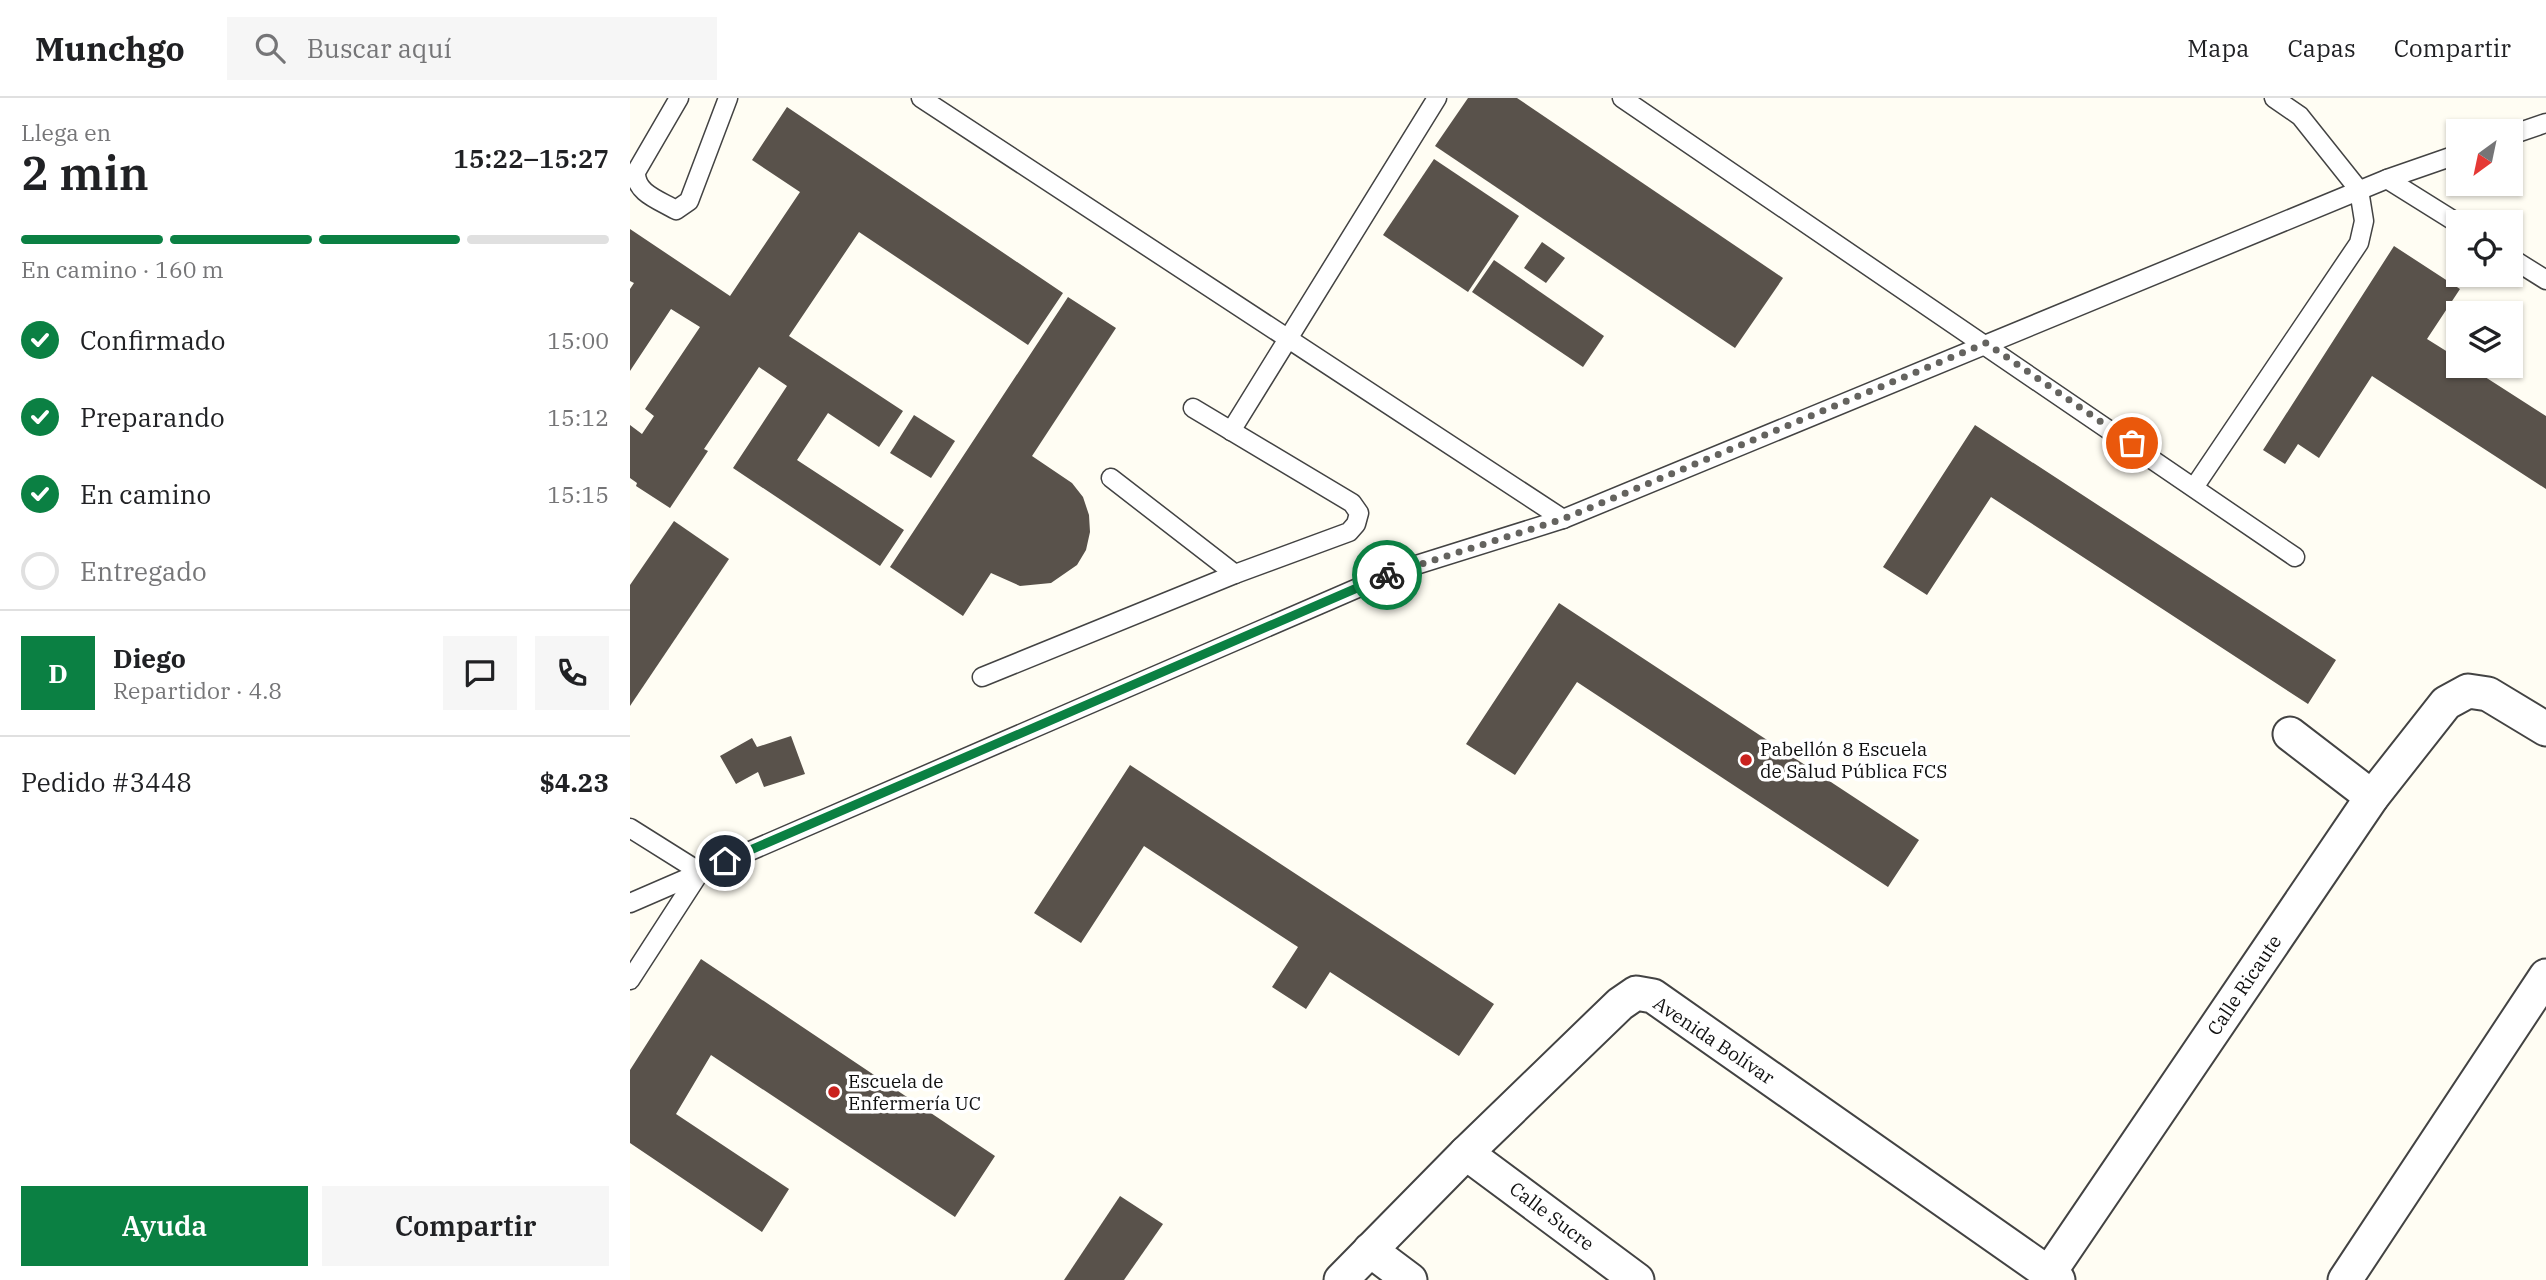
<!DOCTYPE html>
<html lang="es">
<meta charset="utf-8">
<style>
body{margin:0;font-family:"IBM Plex Serif",serif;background:#f6f6f6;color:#202124;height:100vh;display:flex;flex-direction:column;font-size:26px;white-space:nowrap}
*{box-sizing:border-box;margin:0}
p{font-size:23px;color:#757577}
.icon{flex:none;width:38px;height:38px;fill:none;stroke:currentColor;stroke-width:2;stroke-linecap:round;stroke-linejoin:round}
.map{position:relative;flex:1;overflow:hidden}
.sheet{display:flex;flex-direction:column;background:#fff;width:630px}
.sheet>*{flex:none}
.needle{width:46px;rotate:213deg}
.controls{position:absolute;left:1816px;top:21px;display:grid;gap:14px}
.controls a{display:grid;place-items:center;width:77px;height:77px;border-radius:0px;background:#fff;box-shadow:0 2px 5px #0004;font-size:35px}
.pin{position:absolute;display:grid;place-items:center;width:60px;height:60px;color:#fff;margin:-30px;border:4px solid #fff;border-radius:50%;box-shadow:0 2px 7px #0007}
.courier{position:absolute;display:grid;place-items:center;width:70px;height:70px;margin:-35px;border:5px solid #0b8043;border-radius:50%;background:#fff;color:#222;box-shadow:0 2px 9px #0007}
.overview em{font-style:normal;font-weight:600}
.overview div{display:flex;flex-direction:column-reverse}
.overview{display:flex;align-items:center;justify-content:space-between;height:119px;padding:0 21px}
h1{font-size:46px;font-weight:600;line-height:52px}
.bar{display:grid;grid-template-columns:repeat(4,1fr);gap:10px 7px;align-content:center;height:84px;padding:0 21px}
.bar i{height:9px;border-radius:5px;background:#e0e0e0}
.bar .current{background:#0b8043}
.bar p{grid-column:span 4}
.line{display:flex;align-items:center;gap:18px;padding:0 21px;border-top:2px solid #e0e0e0}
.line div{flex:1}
.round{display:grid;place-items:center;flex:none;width:74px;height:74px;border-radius:0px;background:#f6f6f6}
ol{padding:0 21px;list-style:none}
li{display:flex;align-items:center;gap:21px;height:77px}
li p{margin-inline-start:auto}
li .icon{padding:7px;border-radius:50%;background:#0b8043;color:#fff;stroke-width:4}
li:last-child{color:#757577}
li i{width:38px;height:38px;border:4px solid #e0e0e0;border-radius:50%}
.action{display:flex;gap:14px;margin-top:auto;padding:14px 21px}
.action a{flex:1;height:80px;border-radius:0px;background:#0b8043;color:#fff;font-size:28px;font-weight:600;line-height:80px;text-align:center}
.action a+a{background:#f6f6f6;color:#202124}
header{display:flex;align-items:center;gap:42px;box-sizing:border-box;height:98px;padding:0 35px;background:#fff;border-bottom:2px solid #e0e0e0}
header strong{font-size:33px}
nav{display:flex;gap:38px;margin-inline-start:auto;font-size:24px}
.search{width:490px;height:63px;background:#f6f6f6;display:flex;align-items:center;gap:18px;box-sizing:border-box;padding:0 24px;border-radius:0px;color:#757577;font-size:26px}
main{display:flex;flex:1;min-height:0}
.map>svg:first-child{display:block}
</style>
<header>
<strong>Munchgo</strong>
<div class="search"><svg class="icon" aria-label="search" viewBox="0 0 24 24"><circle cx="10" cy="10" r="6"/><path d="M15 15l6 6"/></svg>Buscar aquí</div>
<nav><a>Mapa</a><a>Capas</a><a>Compartir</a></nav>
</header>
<main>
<section class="sheet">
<div class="overview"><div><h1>2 min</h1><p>Llega en</p></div><em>15:22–15:27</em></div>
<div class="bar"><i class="current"></i><i class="current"></i><i class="current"></i><i></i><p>En camino · 160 m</p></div>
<ol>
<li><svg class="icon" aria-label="check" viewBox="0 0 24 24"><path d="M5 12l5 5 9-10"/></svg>Confirmado<p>15:00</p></li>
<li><svg class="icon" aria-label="check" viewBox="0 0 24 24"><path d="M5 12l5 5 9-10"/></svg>Preparando<p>15:12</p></li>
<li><svg class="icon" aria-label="check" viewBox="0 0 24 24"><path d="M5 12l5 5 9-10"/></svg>En camino<p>15:15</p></li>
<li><i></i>Entregado</li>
</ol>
<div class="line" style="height:126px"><b class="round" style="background:#0b8043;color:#fff">D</b><div><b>Diego</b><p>Repartidor · 4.8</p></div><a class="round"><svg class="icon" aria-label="chat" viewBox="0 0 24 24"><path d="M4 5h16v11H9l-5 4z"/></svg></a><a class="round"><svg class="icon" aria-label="phone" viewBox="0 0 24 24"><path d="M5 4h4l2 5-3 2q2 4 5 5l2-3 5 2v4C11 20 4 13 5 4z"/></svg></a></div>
<div class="line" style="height:91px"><div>Pedido #3448</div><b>$4.23</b></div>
<div class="action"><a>Ayuda</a><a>Compartir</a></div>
</section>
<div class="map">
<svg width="1916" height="1182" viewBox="0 0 1916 1182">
<rect width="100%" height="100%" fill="#fffdf3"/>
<!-- building -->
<g fill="#59524b">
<path d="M838 0H887L1153 180 1105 250 805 48Z"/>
<path d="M157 9 433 195 398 247 229 134 159 238 273 313 249 349 198 315 167 362 274 432 250 468 103 370 157 288 129 269 74 351 78 353 40 410 6 388 7 385 0 380V327L12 336 24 318 15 311 70 229 41 211 0 273V191L4 185 0 183V131L100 198 170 94 122 62Z"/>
<path d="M804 61 889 118 838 194 753 137Z"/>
<path d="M912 144 935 160 916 185 894 170Z"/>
<path d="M1764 148 1830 191 1797 241 1829 261V268H1838L1916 318V391L1742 278 1689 360 1668 346 1655 366 1633 352Z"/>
<path d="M864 162 974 238 953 269 842 194Z"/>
<path d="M438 199 486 230 402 358 442 385 453 399 459 417 460 434 456 452 447 467 421 485 390 488 361 475 333 518 260 469Z"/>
<path d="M284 317 325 343 301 380 260 355Z"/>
<path d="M1345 327 1706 562 1678 606 1361 399 1297 497 1253 469Z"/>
<path d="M44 423 99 461 0 608V487Z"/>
<path d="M929 505 1289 742 1258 789 947 584 885 677 836 646Z"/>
<path d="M161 638 175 676 134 689 128 674 106 686 90 658 122 640 127 649Z"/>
<path d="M500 667 864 906 829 958 700 874 676 911 642 889 668 849 514 748 451 845 404 815Z"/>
<path d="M71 861 365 1058 325 1119 81 957 46 1016 159 1091 132 1134 0 1045V972Z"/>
<path d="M490 1098 533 1126 494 1182H434Z"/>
</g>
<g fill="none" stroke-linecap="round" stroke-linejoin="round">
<!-- lane casing -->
<g stroke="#434343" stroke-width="21">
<g id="lane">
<path d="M49 0 6 74C5 95 29 102 46 112L59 103 98 0"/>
<path d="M291 0 933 421"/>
<path d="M992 0 1665 459"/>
<path d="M1881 37 1916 25"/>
<path d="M1757 81 1829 126"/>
<path d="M1881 160 1916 182"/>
<path d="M601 333 807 0"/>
<path d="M481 380 605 476"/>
<path d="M1565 388 1729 145 1734 123 1729 92 1670 18 1644 0"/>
<path d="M352 579 605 476 719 434 726 426 729 415 722 405 563 310"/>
<path d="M0 730 70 774"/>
<path d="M0 805 767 473 933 421 1757 81 1829 56"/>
<path d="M0 882 70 774"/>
</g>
</g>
<!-- street casing -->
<g stroke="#434343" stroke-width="37">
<g id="street">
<path d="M1660 636 1742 699"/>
<path d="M836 1055 1007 1182"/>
<path d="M740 1152 780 1182"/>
<path d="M1419 1175 1742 699 1816 605 1838 593 1858 596 1916 631"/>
<path d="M711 1182 836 1055 990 906 1006 895 1023 898 1428 1182"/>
<path d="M1715 1182 1916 878"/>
</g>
</g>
<!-- lane -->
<use href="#lane" stroke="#fff" stroke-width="18"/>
<!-- street -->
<use href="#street" stroke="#fff" stroke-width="33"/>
</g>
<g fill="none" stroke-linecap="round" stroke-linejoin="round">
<!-- done -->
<path stroke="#64635f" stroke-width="7" stroke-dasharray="0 12.6" d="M757 477 933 421 1356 245 1502 345"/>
<!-- route -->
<path stroke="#0b8043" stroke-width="9" d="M95 763 757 477"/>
</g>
<!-- markers -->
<g fill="#ca221e" stroke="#fff" stroke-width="2.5">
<circle cx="1116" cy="662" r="7"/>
<circle cx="204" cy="994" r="7"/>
</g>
<g text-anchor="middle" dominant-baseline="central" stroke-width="7" stroke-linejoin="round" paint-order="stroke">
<!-- poi labels -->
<g font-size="19" fill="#101010" stroke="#fff" text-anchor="start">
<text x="1130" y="651">Pabellón 8 Escuela<tspan x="1130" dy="22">de Salud Pública FCS</tspan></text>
<text x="218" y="983">Escuela de<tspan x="218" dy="22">Enfermería UC</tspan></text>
</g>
<!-- street labels -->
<g font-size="19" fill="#101010" stroke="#fff">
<text transform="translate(1614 887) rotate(-56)">Calle Ricaute</text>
<text transform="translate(1084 942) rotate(34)">Avenida Bolívar</text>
<text transform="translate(922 1118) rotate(37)">Calle Sucre</text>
</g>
</g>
</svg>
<div class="controls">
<a><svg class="needle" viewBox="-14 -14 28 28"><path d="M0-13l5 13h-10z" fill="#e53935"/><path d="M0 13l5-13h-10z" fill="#757577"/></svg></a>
<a><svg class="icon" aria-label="locate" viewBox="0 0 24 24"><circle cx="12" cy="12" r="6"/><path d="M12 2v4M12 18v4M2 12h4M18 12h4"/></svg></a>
<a><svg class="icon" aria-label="layers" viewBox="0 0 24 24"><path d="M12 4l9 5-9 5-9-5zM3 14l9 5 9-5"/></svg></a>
</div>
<div class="pin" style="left:1502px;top:345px;background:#ea580c"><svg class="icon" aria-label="bag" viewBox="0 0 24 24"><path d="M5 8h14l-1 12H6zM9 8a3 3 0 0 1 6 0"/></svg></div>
<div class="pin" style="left:95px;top:763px;background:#1f2937"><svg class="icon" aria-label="home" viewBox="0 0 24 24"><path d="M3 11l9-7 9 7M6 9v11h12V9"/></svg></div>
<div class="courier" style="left:757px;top:477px"><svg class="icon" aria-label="bike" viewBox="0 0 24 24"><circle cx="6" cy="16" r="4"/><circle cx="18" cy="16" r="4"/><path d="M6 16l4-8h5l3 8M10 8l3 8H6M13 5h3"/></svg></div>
</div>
</main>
